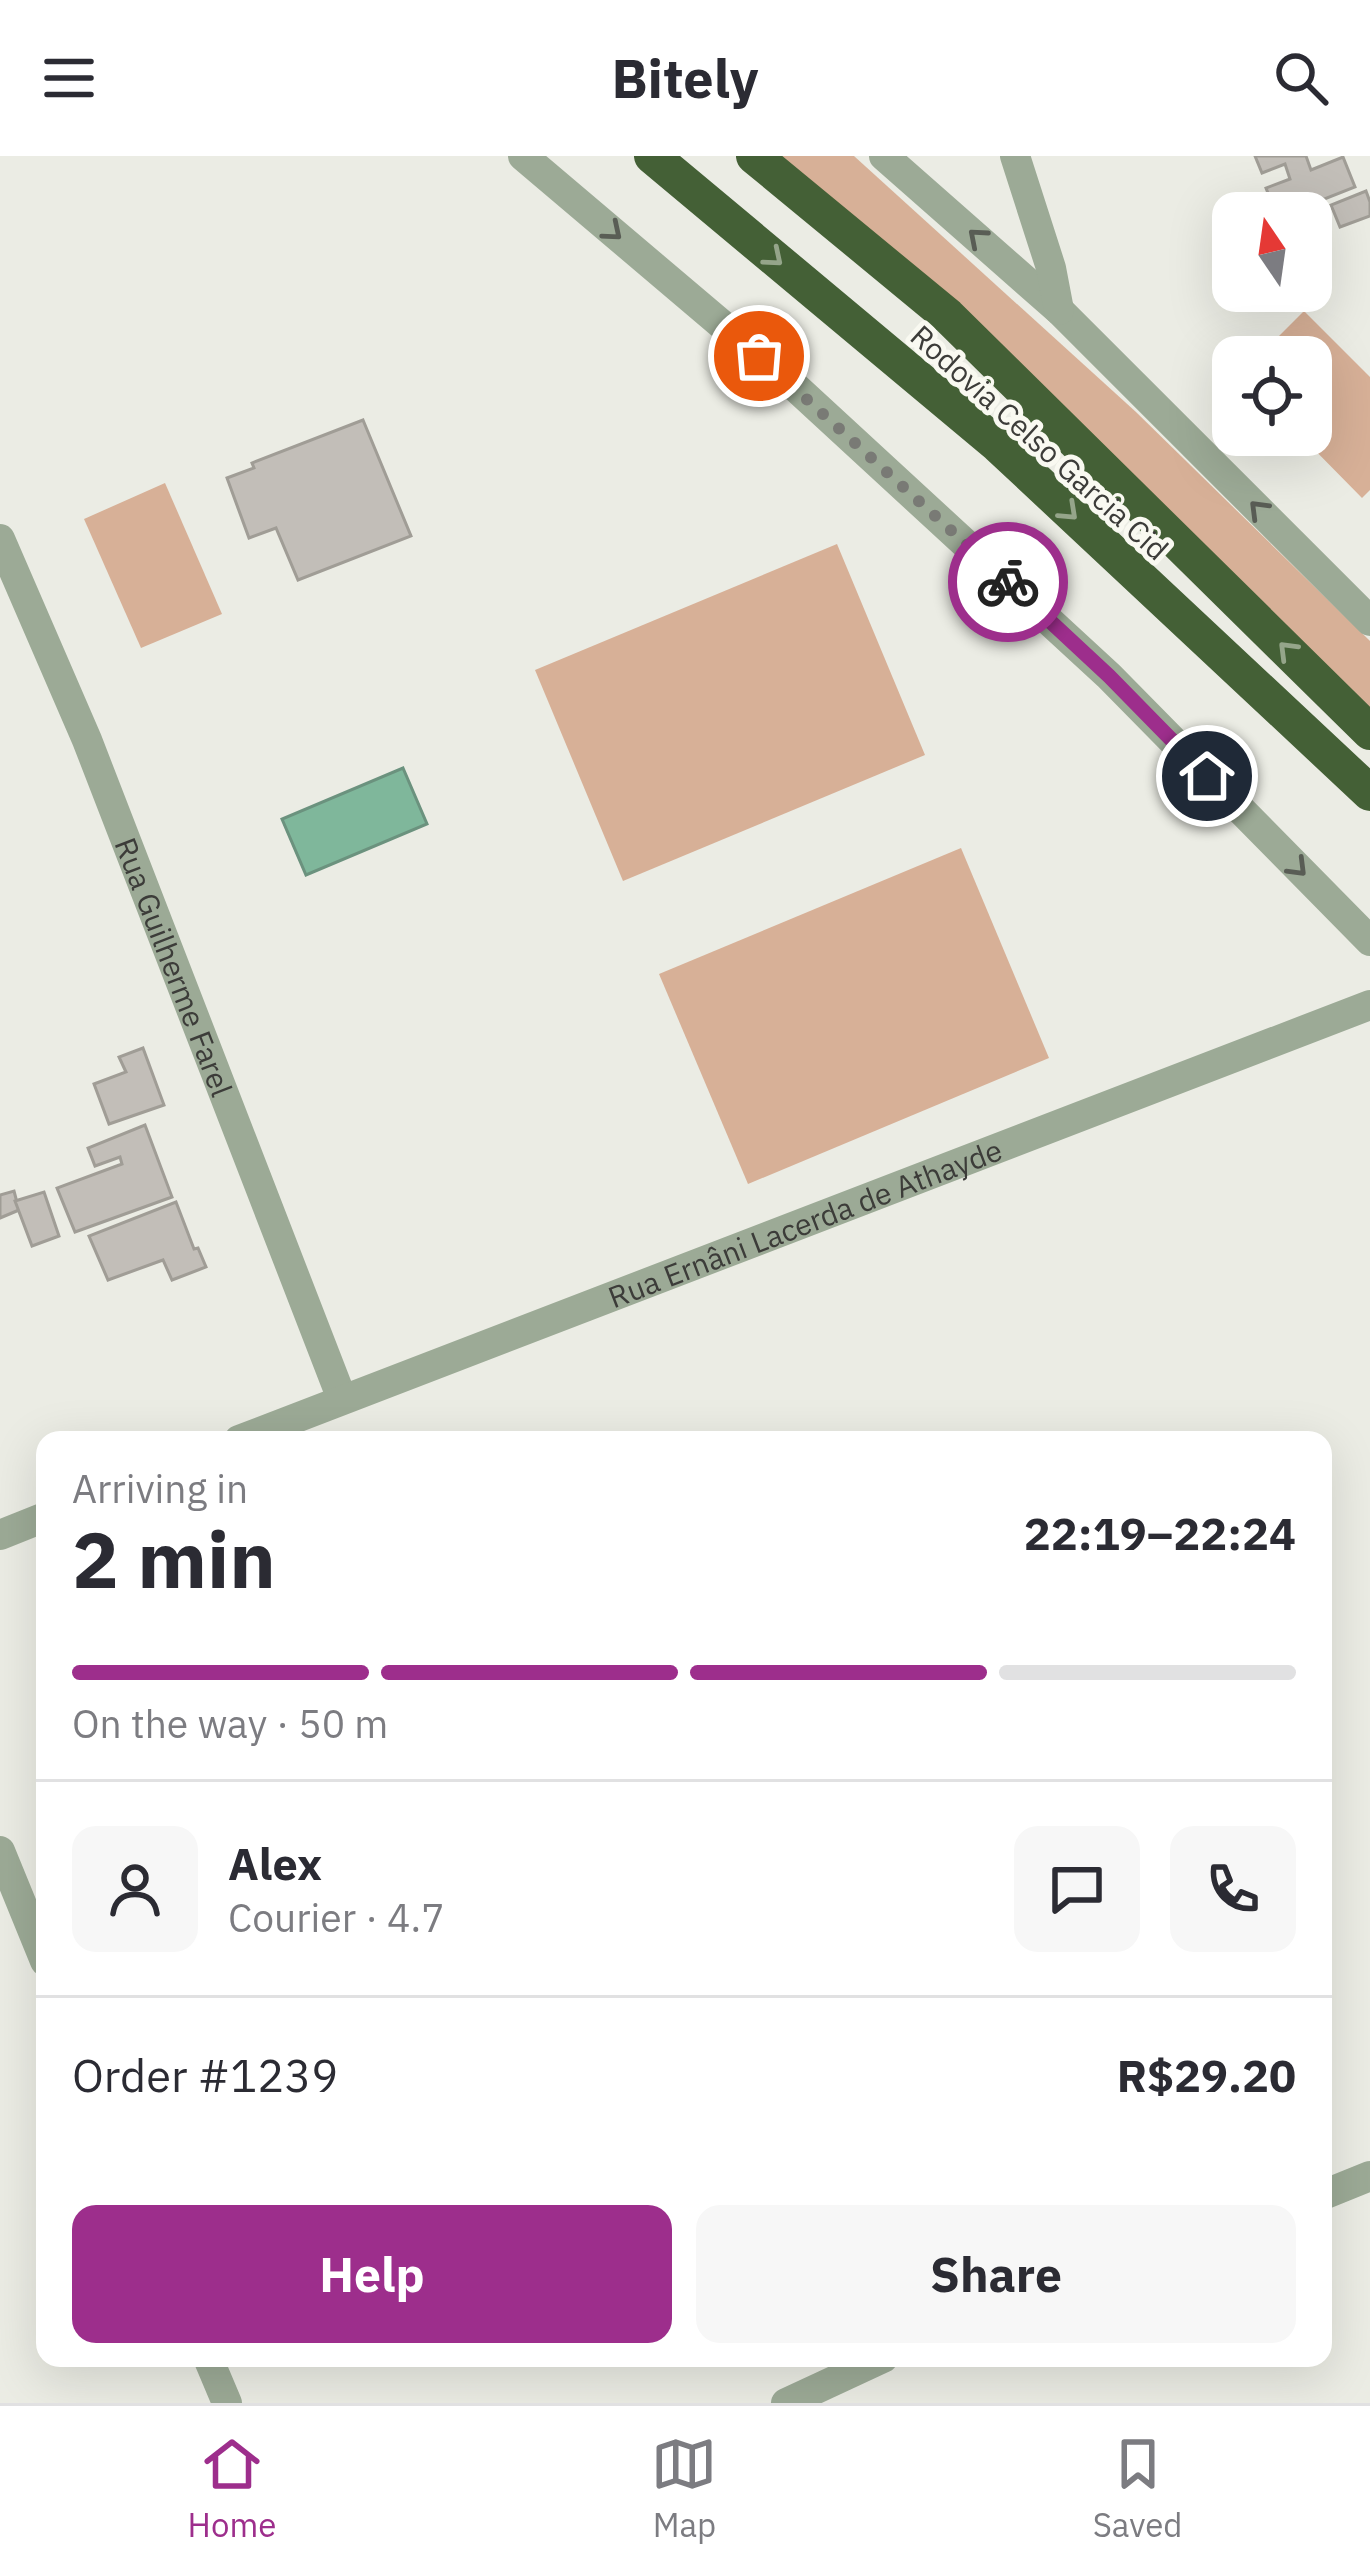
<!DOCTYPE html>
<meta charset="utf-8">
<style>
body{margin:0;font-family:"IBM Plex Sans",sans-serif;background:#f7f7f7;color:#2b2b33;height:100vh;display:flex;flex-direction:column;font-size:45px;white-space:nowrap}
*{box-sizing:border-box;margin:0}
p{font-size:39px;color:#7c7c81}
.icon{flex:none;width:66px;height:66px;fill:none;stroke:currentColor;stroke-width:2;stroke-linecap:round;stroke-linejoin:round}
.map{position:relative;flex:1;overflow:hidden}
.drawer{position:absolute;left:36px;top:1275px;width:1296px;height:936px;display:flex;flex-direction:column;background:#fff;border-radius:24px;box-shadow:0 12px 48px #0002}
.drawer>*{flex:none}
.needle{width:78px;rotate:347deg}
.controls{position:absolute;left:1212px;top:36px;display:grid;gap:24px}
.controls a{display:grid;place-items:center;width:120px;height:120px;border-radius:24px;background:#fff;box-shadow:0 12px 48px #0002;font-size:60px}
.pin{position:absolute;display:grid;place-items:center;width:102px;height:102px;color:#fff;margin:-51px;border:6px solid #fff;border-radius:50%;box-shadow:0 3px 12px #0007}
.courier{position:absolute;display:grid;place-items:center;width:120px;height:120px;margin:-60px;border:9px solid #9d2e8c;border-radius:50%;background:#fff;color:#222;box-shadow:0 3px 15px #0007}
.overview em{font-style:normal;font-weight:800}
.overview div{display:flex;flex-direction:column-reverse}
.overview{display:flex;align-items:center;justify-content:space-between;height:204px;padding:0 36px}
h1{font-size:78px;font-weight:800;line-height:90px}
.bar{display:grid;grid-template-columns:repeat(4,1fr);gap:18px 12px;align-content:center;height:144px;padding:0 36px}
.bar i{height:15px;border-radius:9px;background:#e1e1e2}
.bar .current{background:#9d2e8c}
.bar p{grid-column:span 4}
.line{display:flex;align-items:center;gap:30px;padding:0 36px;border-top:3px solid #e1e1e2}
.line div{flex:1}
.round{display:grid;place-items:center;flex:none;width:126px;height:126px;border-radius:24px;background:#f7f7f7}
.button{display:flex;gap:24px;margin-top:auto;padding:24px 36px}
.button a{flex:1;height:138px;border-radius:24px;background:#9d2e8c;color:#fff;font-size:48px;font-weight:800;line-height:138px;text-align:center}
.button a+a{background:#f7f7f7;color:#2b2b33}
header{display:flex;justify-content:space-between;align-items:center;height:156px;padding:0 36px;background:#fff;font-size:54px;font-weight:800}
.menu{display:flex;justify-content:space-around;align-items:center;height:168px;border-top:3px solid #e1e1e2;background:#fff;font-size:33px;color:#7c7c81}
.menu a{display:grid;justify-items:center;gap:6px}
.menu .current{color:#9d2e8c}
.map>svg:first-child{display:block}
</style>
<header><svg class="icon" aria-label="menu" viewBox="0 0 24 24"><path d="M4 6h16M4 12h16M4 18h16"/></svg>Bitely<svg class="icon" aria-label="search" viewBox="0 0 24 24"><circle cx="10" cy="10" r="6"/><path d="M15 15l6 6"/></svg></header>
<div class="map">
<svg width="1370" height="2247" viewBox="0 0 1370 2247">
<rect width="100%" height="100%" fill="#ebece4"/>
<!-- green -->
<g fill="#d7b097">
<path d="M776 0H854L1136 256 1370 485V558Z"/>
<path d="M1304 155 1370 221V334L1362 342 1300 279H1311V201H1258Z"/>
<path d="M165 327 222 458 141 492 84 363Z"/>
<path d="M837 388 925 599 623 725 535 514Z"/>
<path d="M961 692 1049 902 748 1028 659 818Z"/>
</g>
<!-- water -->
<path fill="#7fb79b" stroke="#6b927e" stroke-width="3" d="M403 612 427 668 306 719 282 663Z"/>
<!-- building -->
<g fill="#c2beb8" stroke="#a09d96" stroke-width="3">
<path d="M1255 0H1306L1311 14 1343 1 1355 31 1289 57H1276L1266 32 1290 23 1285 8 1262 17Z"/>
<path d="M1366 35 1370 46V60L1340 71 1331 49Z"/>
<path d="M363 264 411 380 298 424 276 372 249 382 227 322 254 312 252 307Z"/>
<path d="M143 892 164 949 109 968 94 928 126 916 119 901Z"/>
<path d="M145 969 172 1041 75 1076 57 1032 122 1008 120 1001 95 1010 88 992Z"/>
<path d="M14 1035 19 1054 0 1062V1039Z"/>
<path d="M44 1036 59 1080 32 1090 15 1045Z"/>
<path d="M176 1046 194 1093 198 1092 206 1111 172 1124 163 1104 108 1124 89 1080Z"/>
</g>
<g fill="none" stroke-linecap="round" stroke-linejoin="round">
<!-- minor -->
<g stroke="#9caa96" stroke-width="30">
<path d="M523 0 792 228 1109 520 1370 785"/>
<path d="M884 0 1059 154 1370 465"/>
<path d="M1015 0 1051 112 1059 154"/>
<path id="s1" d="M0 383 87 584 342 1243"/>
<path id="s2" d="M239 1284 1370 849"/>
<path d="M0 1379 45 1361"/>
<path d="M0 1695 45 1805"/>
<path d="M1323 2039 1370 2020"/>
<path d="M208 2202 227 2247"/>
<path d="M786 2247 883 2202"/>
</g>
<!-- highway -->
<g stroke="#446036" stroke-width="36">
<path d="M652 0 998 289 1370 637"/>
<path d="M754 0 948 160 1370 576"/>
</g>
</g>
<!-- one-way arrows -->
<defs><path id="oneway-chevron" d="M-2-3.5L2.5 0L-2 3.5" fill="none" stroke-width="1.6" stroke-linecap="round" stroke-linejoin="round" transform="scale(3)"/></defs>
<g stroke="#595d55">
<use href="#oneway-chevron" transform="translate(613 76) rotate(40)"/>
<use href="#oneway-chevron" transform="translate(977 81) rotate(-139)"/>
<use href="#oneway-chevron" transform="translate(1258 353) rotate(-135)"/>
<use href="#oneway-chevron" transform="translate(1298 712) rotate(45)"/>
</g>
<g stroke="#95a58a">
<use href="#oneway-chevron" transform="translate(774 102) rotate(40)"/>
<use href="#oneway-chevron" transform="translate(1069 356) rotate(43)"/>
<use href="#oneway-chevron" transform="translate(1287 494) rotate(-135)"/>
</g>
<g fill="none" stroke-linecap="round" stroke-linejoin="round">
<!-- done -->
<path stroke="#797a75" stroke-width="12" stroke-dasharray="0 21.6" d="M759 200 1008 426"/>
<!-- route -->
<path stroke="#9d2e8c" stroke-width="15" d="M1008 426 1109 520 1207 620"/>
</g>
<g text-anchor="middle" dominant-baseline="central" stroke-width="10" stroke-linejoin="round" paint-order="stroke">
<!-- street labels -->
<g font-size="30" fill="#3c3c39" stroke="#f9f9f1">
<text transform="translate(1040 286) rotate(42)">Rodovia Celso Garcia Cid</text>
<text stroke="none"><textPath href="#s1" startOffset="462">Rua Guilherme Farel</textPath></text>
<text stroke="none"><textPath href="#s2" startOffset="606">Rua Ernâni Lacerda de Athayde</textPath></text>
</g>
</g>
</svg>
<div class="controls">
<a><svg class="needle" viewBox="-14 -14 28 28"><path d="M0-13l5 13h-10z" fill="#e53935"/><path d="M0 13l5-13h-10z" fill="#7c7c81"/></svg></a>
<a><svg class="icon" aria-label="locate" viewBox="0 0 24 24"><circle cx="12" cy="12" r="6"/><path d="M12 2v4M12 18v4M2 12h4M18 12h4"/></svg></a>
</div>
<div class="pin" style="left:759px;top:200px;background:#ea580c"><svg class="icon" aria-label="bag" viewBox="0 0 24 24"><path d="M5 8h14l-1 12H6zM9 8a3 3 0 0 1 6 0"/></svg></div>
<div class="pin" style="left:1207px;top:620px;background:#1f2937"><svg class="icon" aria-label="home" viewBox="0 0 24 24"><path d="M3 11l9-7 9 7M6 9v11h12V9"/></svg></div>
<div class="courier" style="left:1008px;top:426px"><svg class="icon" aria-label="bike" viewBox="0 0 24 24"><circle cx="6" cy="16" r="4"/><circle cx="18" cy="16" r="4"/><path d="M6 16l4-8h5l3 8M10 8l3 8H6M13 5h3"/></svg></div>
<section class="drawer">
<div class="overview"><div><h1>2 min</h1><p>Arriving in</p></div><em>22:19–22:24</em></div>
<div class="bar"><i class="current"></i><i class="current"></i><i class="current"></i><i></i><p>On the way · 50 m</p></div>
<div class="line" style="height:216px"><a class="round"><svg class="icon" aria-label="person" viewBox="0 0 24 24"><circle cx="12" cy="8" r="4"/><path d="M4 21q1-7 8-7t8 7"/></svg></a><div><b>Alex</b><p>Courier · 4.7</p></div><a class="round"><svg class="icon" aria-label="chat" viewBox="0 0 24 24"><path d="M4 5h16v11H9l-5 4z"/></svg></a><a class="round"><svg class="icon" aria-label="phone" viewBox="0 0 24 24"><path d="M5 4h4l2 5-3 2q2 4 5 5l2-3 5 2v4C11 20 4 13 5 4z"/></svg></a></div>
<div class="line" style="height:156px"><div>Order #1239</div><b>R$29.20</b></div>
<div class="button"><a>Help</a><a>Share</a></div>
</section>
</div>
<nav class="menu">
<a class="current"><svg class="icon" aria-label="home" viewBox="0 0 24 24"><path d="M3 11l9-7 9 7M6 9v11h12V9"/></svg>Home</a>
<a><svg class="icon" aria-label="map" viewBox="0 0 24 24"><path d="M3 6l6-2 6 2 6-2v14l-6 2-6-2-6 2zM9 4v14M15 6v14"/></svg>Map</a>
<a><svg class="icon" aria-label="saved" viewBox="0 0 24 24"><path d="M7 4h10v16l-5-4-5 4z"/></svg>Saved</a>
</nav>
